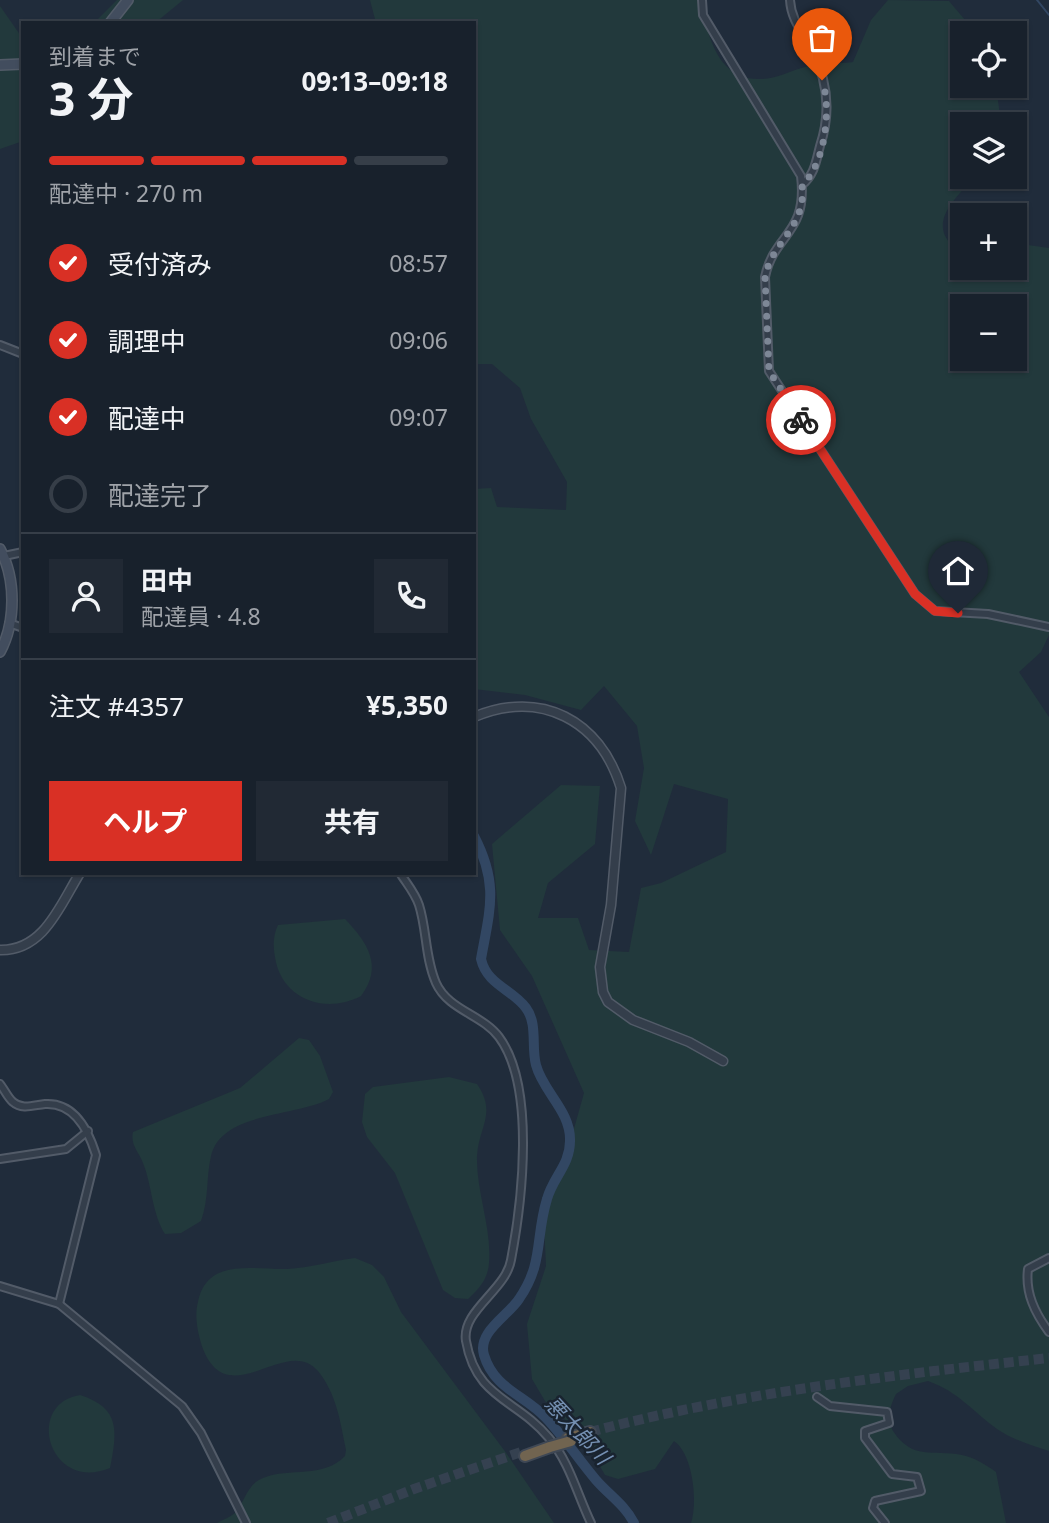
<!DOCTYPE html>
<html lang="ja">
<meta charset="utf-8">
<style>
body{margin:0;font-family:"Noto Sans","Noto Sans JP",sans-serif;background:#212934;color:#f1f3f6;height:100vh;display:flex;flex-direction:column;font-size:26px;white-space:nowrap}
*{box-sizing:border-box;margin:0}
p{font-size:23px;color:#9fa3a9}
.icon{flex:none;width:38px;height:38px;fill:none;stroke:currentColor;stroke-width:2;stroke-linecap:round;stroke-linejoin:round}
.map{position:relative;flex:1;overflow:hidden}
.drawer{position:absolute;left:21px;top:21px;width:455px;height:854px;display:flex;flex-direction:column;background:#18212c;border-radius:0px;box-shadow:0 2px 5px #0004,0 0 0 2px #363e48}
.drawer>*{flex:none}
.controls{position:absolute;left:950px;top:21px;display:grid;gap:14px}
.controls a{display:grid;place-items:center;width:77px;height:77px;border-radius:0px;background:#18212c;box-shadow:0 2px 5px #0004,0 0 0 2px #363e48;font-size:35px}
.pin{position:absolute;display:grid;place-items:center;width:60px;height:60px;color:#fff;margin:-72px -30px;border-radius:50% 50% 50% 0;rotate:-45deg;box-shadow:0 0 7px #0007}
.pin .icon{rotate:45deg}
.courier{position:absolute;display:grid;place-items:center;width:70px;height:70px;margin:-35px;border:5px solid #d93025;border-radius:50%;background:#fff;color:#222;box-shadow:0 2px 9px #0007}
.summary em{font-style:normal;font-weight:700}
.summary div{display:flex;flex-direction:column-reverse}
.summary{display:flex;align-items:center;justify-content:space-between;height:119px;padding:0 28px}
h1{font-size:46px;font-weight:700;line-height:52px}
.bar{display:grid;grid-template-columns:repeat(4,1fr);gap:10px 7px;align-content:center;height:84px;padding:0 28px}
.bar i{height:9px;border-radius:5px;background:#363e48}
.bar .selected{background:#d93025}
.bar p{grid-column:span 4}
.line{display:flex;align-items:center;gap:18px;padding:0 28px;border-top:2px solid #363e48}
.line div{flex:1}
.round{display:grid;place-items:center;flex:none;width:74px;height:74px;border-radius:0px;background:#212934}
ol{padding:0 28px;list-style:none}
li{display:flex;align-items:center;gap:21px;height:77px}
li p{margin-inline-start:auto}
li .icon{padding:7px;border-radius:50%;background:#d93025;color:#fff;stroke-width:4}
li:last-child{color:#9fa3a9}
li i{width:38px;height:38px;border:4px solid #363e48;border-radius:50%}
.action{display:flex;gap:14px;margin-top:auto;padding:14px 28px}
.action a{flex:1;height:80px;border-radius:0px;background:#d93025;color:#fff;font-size:28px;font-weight:700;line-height:80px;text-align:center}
.action a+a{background:#212934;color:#f1f3f6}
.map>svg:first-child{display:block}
</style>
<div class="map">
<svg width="1049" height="1523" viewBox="0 0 1049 1523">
<rect width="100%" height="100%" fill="#202c3b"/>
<!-- green -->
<g fill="#22393c" fill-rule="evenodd">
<path d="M117 0H183L155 23H94Z"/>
<path d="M370 0H701C707 32 716 79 758 79 774 80 790 71 805 67 820 63 837 64 853 62L871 20 888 0 949 1 976 33H962V86H996L1001 123 962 124V177H975C959 195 928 220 951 244H962V268H1015V243L1049 248V635L1041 652 1019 672 1049 717V1451C1031 1445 1013 1440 997 1429 972 1411 959 1392 928 1381L908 1386 896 1394C890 1406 886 1419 893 1431 913 1461 932 1449 962 1455 975 1458 985 1464 996 1472L1006 1523H691C698 1502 693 1454 674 1441L655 1469 618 1479 605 1475 581 1434 545 1401 532 1379 527 1324 546 1266 543 1201 554 1176 563 1168 584 1093 532 976 500 930 492 844 561 785 600 786 595 844 548 883 538 918H578L589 950 629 952 641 888 661 883 726 852 728 799 674 784 651 855 635 821 644 768 637 726 604 686 581 710 525 695 474 689V489L491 488 497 507 566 510 567 482 531 419 520 388 492 364H474V23H376ZM962 306H1015V359H962Z"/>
<path d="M0 6 23 39V141L0 149Z"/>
<path d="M345 919C367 942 384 966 361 996 325 1015 281 999 275 957 273 945 273 936 278 925Z"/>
<path d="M299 1038 309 1040 320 1056 333 1092 329 1099C295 1117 221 1112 211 1156 206 1178 209 1199 201 1221L181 1233 165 1234C152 1214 152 1185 143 1163 139 1152 130 1145 133 1132L240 1088Z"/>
<path d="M449 1077 477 1084C497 1113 479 1126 477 1156 476 1192 492 1228 489 1263 488 1279 479 1289 468 1299L455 1298 443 1290 395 1173 367 1137 362 1122 365 1094 373 1087Z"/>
<path d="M355 1258 372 1265 384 1277 401 1312 504 1450 554 1523H217C223 1520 232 1516 236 1512 245 1501 247 1484 263 1478 290 1467 323 1479 345 1456L346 1450C340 1421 337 1395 318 1371 286 1334 229 1414 203 1349 198 1335 194 1316 198 1302 207 1257 254 1270 287 1269 310 1268 332 1261 355 1258Z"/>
<path d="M80 1395C121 1408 117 1432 110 1468 49 1493 24 1404 80 1395Z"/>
</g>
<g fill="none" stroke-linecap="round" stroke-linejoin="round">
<!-- stream -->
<path stroke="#324763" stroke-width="2" d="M1037 0 1049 15"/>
<!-- river -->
<path stroke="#324763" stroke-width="10" d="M474 836C499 884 490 909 481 959 487 985 512 989 526 1008 538 1024 531 1047 536 1065 543 1092 571 1111 570 1141 570 1165 553 1177 547 1199 535 1238 544 1263 519 1299 508 1316 477 1332 484 1355 494 1389 525 1395 546 1418 564 1437 579 1460 596 1480 609 1495 625 1505 634 1523"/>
<!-- motorway-tunnel -->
<g stroke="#354150" stroke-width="10" stroke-dasharray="10 5" stroke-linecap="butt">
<path d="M590 1432C741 1392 894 1375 1049 1358"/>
<path d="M328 1523 414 1489 524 1451"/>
</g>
<!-- minor casing -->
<g stroke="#525b68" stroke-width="10">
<g id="minor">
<path d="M702 0 703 15 801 176C808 235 774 233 765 277L769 371 915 594 935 611 988 614 1049 627"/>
<path d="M790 0C791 20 803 33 812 50 828 81 831 113 820 146 816 161 815 174 802 185"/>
<path d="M0 345 23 354"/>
<path d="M4 556 23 552"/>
<path d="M9 623 23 628"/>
<path d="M400 873C407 884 415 893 419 905 427 930 425 958 436 983 448 1010 483 1015 499 1037 536 1087 522 1202 511 1260 506 1290 461 1311 466 1341 476 1399 517 1399 549 1438 570 1463 577 1494 591 1523"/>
<path d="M0 1084C4 1089 8 1098 13 1102 22 1110 34 1105 45 1104 75 1102 89 1132 96 1155L59 1304"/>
<path d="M0 1159 66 1149 88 1131"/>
<path d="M1049 1258 1028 1269C1025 1293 1035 1313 1049 1332"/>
<path d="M0 1286 59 1304 182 1406 201 1433 246 1523"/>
<path d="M817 1397 830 1406 887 1412 889 1423 865 1431V1438L892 1474 917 1477 921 1491 875 1501 873 1508 885 1523"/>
</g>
</g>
<!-- tertiary casing -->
<g stroke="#525b68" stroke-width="11">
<g id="tertiary">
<path d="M474 717C541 689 600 720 621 788L611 905 600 967 603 992 608 1002 633 1020 689 1042 723 1061"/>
<path d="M0 950C44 951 60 905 80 873"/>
</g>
</g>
<!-- secondary casing -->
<g stroke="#525b68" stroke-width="12">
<g id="secondary">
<path d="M110 23 128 0"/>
<path d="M0 65 23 64"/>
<path d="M0 549C16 579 16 622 0 652"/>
</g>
</g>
<!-- motorway casing -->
<g stroke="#3f4855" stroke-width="14">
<g id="motorway">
<path d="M568 1438 590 1432"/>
<path d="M525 1456 550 1447"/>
</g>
</g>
<!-- minor -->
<use href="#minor" stroke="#343e4b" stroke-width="6"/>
<!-- tertiary -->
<use href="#tertiary" stroke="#343e4b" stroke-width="8"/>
<!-- secondary -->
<use href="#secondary" stroke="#424d5e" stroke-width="9"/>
<!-- motorway -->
<use href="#motorway" stroke="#716450" stroke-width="10"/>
<!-- motorway-bridge casing -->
<g stroke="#3f4855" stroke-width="14" stroke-linecap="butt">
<path id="motorway-bridge" d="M550 1447 571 1441"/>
</g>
<!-- motorway-bridge -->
<use href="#motorway-bridge" stroke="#716450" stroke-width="10"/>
</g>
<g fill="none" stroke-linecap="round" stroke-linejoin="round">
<!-- done -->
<path stroke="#7d8796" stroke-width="7" stroke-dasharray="0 12.6" d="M801 420 769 371 765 277C772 241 807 227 802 185 825 165 832 108 822 80"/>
<!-- route -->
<path stroke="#d93025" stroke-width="9" d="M801 420 915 594 935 611 958 613"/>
</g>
<g text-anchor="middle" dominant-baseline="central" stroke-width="5" stroke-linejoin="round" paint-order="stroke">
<!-- water labels -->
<g font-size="21" font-style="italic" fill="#748fb1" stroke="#19232f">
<text transform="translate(578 1430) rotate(47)">悪太郎川</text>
</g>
</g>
</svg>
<div class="controls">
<a><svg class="icon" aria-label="locate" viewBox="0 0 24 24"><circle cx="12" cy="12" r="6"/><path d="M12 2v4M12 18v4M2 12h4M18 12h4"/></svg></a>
<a><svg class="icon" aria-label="layers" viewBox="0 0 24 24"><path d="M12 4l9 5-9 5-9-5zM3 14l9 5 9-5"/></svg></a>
<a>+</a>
<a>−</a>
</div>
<div class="pin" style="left:822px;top:80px;background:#ea580c"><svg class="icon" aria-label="bag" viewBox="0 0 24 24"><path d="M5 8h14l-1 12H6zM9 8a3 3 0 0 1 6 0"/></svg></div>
<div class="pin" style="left:958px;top:613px;background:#1f2937"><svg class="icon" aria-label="home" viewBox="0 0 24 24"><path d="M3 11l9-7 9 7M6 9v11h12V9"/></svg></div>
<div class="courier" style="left:801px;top:420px"><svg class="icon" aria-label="bike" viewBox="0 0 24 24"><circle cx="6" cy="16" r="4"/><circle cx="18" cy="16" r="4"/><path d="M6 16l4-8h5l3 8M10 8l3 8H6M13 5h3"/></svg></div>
<section class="drawer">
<div class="summary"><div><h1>3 分</h1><p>到着まで</p></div><em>09:13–09:18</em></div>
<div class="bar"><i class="selected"></i><i class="selected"></i><i class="selected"></i><i></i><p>配達中 · 270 m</p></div>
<ol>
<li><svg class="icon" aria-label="check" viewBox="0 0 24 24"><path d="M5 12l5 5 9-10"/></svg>受付済み<p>08:57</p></li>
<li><svg class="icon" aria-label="check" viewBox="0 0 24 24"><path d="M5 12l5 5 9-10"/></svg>調理中<p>09:06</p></li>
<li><svg class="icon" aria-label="check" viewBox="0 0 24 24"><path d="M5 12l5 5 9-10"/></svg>配達中<p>09:07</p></li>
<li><i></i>配達完了</li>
</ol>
<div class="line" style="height:126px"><a class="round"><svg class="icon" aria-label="person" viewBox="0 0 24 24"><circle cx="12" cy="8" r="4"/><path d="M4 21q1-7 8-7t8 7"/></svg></a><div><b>田中</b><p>配達員 · 4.8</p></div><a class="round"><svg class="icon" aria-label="phone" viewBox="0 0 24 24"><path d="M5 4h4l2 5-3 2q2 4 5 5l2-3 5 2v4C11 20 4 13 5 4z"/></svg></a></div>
<div class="line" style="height:91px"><div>注文 #4357</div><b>¥5,350</b></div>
<div class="action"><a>ヘルプ</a><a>共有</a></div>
</section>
</div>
